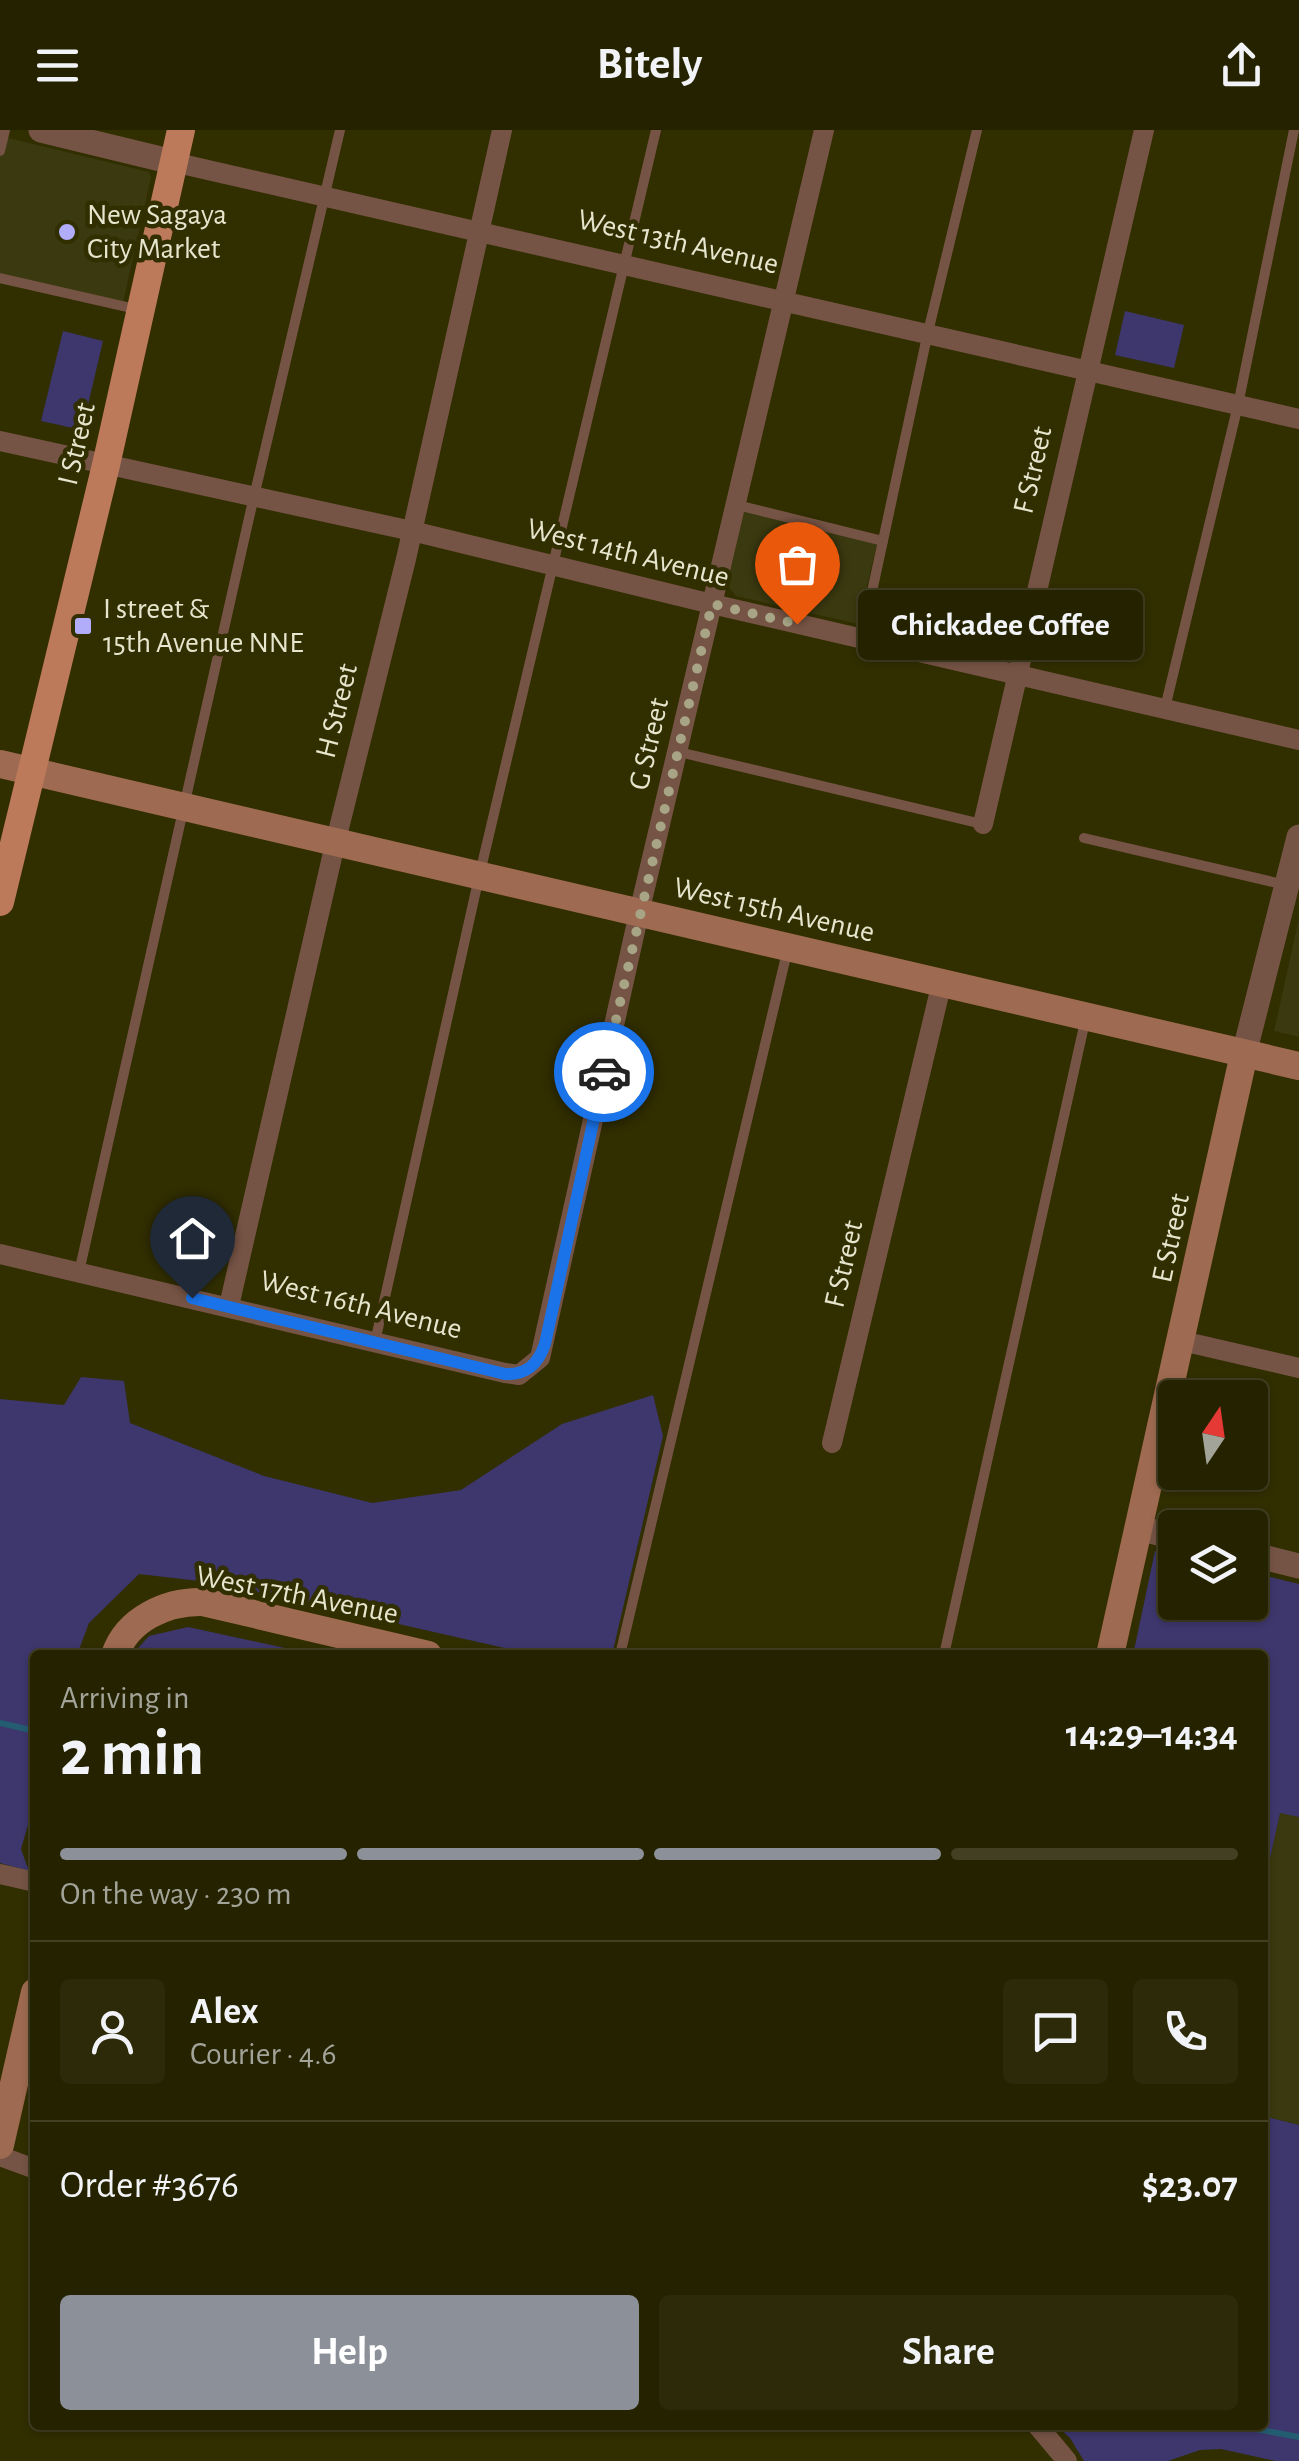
<!DOCTYPE html>
<meta charset="utf-8">
<style>
body{margin:0;font-family:"Alegreya Sans",sans-serif;background:#2d2a0a;color:#f1f3f6;height:100vh;display:flex;flex-direction:column;font-size:38px;white-space:nowrap}
*{box-sizing:border-box;margin:0}
p{font-size:32px;color:#a3a499}
.icon{flex:none;width:55px;height:55px;fill:none;stroke:currentColor;stroke-width:2;stroke-linecap:round;stroke-linejoin:round}
.map{position:relative;flex:1;overflow:hidden}
.sheet{position:absolute;left:30px;top:1520px;width:1238px;height:780px;display:flex;flex-direction:column;background:#252200;border-radius:10px;box-shadow:0 2px 8px #0004,0 0 0 2px #423f22}
.sheet>*{flex:none}
.needle{width:65px;rotate:13deg}
.tools{position:absolute;left:1158px;top:1250px;display:grid;gap:20px}
.tools a{display:grid;place-items:center;width:110px;height:110px;border-radius:10px;background:#252200;box-shadow:0 2px 8px #0004,0 0 0 2px #423f22;font-size:50px}
.pin{position:absolute;display:grid;place-items:center;width:85px;height:85px;color:#fff;margin:-102px -42px;border-radius:50% 50% 50% 0;rotate:-45deg;box-shadow:0 0 10px #0007}
.pin .icon{rotate:45deg}
.courier{position:absolute;display:grid;place-items:center;width:100px;height:100px;margin:-50px;border:8px solid #1a73e8;border-radius:50%;background:#fff;color:#222;box-shadow:0 2px 12px #0007}
.bubble{position:absolute;height:70px;border-radius:10px;background:#252200;box-shadow:0 2px 8px #0004,0 0 0 2px #423f22;font-size:32px;font-weight:700;line-height:70px;text-align:center}
.overview em{font-style:normal;font-weight:700}
.overview div{display:flex;flex-direction:column-reverse}
.overview{display:flex;align-items:center;justify-content:space-between;height:170px;padding:0 30px}
h1{font-size:65px;font-weight:700;line-height:75px}
.bar{display:grid;grid-template-columns:repeat(4,1fr);gap:15px 10px;align-content:center;height:120px;padding:0 30px}
.bar i{height:12px;border-radius:8px;background:#423f22}
.bar .active{background:#8c9099}
.bar p{grid-column:span 4}
.line{display:flex;align-items:center;gap:25px;padding:0 30px;border-top:2px solid #423f22}
.line div{flex:1}
.round{display:grid;place-items:center;flex:none;width:105px;height:105px;border-radius:10px;background:#2d2a0a}
.action{display:flex;gap:20px;margin-top:auto;padding:20px 30px}
.action a{flex:1;height:115px;border-radius:10px;background:#8c9099;color:#fff;font-size:40px;font-weight:700;line-height:115px;text-align:center}
.action a+a{background:#2d2a0a;color:#f1f3f6}
header{display:flex;justify-content:space-between;align-items:center;height:130px;padding:0 30px;background:#252200;font-size:45px;font-weight:700}
.map>svg:first-child{display:block}
</style>
<header><svg class="icon" aria-label="menu" viewBox="0 0 24 24"><path d="M4 6h16M4 12h16M4 18h16"/></svg>Bitely<svg class="icon" aria-label="share" viewBox="0 0 24 24"><path d="M12 15V3M7 8l5-5 5 5M5 13v7h14v-7"/></svg></header>
<div class="map">
<svg width="1299" height="2331" viewBox="0 0 1299 2331">
<rect width="100%" height="100%" fill="#312e00"/>
<!-- built -->
<g fill="#3a390f">
<path d="M0 6 149 42 151 47 123 173 0 145Z"/>
<path d="M745 374 879 405 858 494 736 466 727 455Z"/>
<path d="M1299 788V907L1274 901Z"/>
<path d="M1280 1682 1299 1687V1995L1263 1986V1760Z"/>
</g>
<!-- green -->
<g fill="#3d376d">
<path d="M1125 181 1184 195 1174 238 1115 225Z"/>
<path d="M63 201 103 211 82 300 41 291Z"/>
<path d="M81 1247 124 1251 130 1293 264 1346 372 1373 461 1360 562 1294 653 1265 663 1306 612 1525H536L217 1453 139 1444 89 1493 77 1525H35V1671L21 1719 29 1741 0 1733V1269L64 1275Z"/>
<path d="M1155 1421 1175 1425V1472H1250V1442L1299 1454V1687L1280 1683 1263 1760 1262 1525H1133Z"/>
<path d="M188 1497 317 1525H132L149 1506Z"/>
<path d="M1263 1986 1299 1995V2331H1276L1221 2319 1200 2320 1168 2331H1084L1070 2308 1056 2295H1262Z"/>
</g>
<g fill="none" stroke-linecap="round" stroke-linejoin="round">
<!-- stream -->
<g stroke="#245c71" stroke-width="6">
<path d="M0 1593 35 1601"/>
<path d="M1234 2295 1299 2307"/>
</g>
<!-- service -->
<g stroke="#765445" stroke-width="10">
<path d="M0 21 5 0"/>
<path d="M0 148 140 180"/>
<path d="M737 375 883 411"/>
<path d="M862 508 928 202 977 0"/>
<path d="M1165 578 1238 275 1294 0"/>
<path d="M679 622 982 694"/>
<path d="M1084 708 1286 755"/>
<path d="M79 1142 249 388 340 0"/>
<path d="M375 1212 479 747 656 0"/>
<path d="M620 1525 788 818"/>
<path d="M944 1525 1086 887"/>
</g>
<!-- minor -->
<g stroke="#765445" stroke-width="20">
<path d="M173 32 1299 289"/>
<path d="M0 311 412 401 712 474 1299 610"/>
<path d="M983 694 1144 0"/>
<path d="M0 1124 505 1243 519 1245 540 1228 639 783 824 0"/>
<path d="M229 1176 335 714 406 429 502 0"/>
<path d="M1182 1211 1299 1238"/>
<path d="M832 1313 942 852"/>
<path d="M0 1744 35 1752"/>
<path d="M0 2026 35 2039"/>
<path d="M1037 2295 1067 2331"/>
</g>
<!-- tertiary -->
<g stroke="#765445" stroke-width="25">
<path d="M41 0 173 32"/>
<path d="M1244 924 1299 707"/>
<path d="M1138 1398 1175 1407"/>
<path d="M1250 1424 1299 1436"/>
</g>
<!-- secondary -->
<g stroke="#9e6a51" stroke-width="28">
<path d="M0 634 1299 936"/>
<path d="M115 1525C127 1489 167 1471 203 1472L428 1525"/>
<path d="M1110 1525 1244 924"/>
<path d="M0 2015 35 1862"/>
</g>
<!-- primary -->
<path stroke="#bd7a5a" stroke-width="28" d="M0 772 106 335 181 0"/>
</g>
<g fill="none" stroke-linecap="round" stroke-linejoin="round">
<!-- done -->
<path stroke="#a7a585" stroke-width="10" stroke-dasharray="0 18" d="M604 942 712 474 797 494"/>
<!-- route -->
<path stroke="#1a73e8" stroke-width="12" d="M192 1168 505 1244C527 1245 538 1234 545 1214L604 942"/>
</g>
<!-- markers -->
<g fill="#b1adfa" stroke="#312e00" stroke-width="4">
<circle cx="67" cy="102" r="10"/>
<rect x="73" y="486" width="20" height="20" rx="5"/>
</g>
<g text-anchor="middle" dominant-baseline="central" stroke-width="9" stroke-linejoin="round" paint-order="stroke">
<!-- poi labels -->
<g font-size="30" fill="#e6e5cd" stroke="#312e00" text-anchor="start">
<text x="87" y="85">New Sagaya<tspan x="87" dy="34">City Market</tspan></text>
<text x="103" y="479">I street &amp;<tspan x="103" dy="34">15th Avenue NNE</tspan></text>
</g>
<!-- street labels -->
<g font-size="30" fill="#e6e5cd" stroke="#312e00">
<text transform="translate(678 112) rotate(13)">West 13th Avenue</text>
<text transform="translate(77 314) rotate(-77)">I Street</text>
<text transform="translate(1033 340) rotate(-77)">F Street</text>
<text transform="translate(628 423) rotate(14)">West 14th Avenue</text>
<text transform="translate(337 581) rotate(-76)">H Street</text>
<text transform="translate(649 614) rotate(-77)">G Street</text>
<text transform="translate(774 780) rotate(13)">West 15th Avenue</text>
<text transform="translate(1171 1108) rotate(-78)">E Street</text>
<text transform="translate(844 1134) rotate(-77)">F Street</text>
<text transform="translate(361 1175) rotate(14)">West 16th Avenue</text>
<text transform="translate(297 1465) rotate(11)">West 17th Avenue</text>
</g>
</g>
</svg>
<div class="tools">
<a><svg class="needle" viewBox="-14 -14 28 28"><path d="M0-13l5 13h-10z" fill="#e53935"/><path d="M0 13l5-13h-10z" fill="#a3a499"/></svg></a>
<a><svg class="icon" aria-label="layers" viewBox="0 0 24 24"><path d="M12 4l9 5-9 5-9-5zM3 14l9 5 9-5"/></svg></a>
</div>
<div class="pin" style="left:797px;top:494px;background:#ea580c"><svg class="icon" aria-label="bag" viewBox="0 0 24 24"><path d="M5 8h14l-1 12H6zM9 8a3 3 0 0 1 6 0"/></svg></div>
<div class="pin" style="left:192px;top:1168px;background:#1f2937"><svg class="icon" aria-label="home" viewBox="0 0 24 24"><path d="M3 11l9-7 9 7M6 9v11h12V9"/></svg></div>
<div class="courier" style="left:604px;top:942px"><svg class="icon" aria-label="car" viewBox="0 0 24 24"><path d="M5 17H2v-5l4-1 3-4h7l3 4 3 1v5h-3M9 17h6M6 11h13"/><circle cx="7" cy="17" r="2"/><circle cx="17" cy="17" r="2"/></svg></div>
<div class="bubble" style="left:858px;top:460px;width:285px">Chickadee Coffee</div>
<section class="sheet">
<div class="overview"><div><h1>2 min</h1><p>Arriving in</p></div><em>14:29–14:34</em></div>
<div class="bar"><i class="active"></i><i class="active"></i><i class="active"></i><i></i><p>On the way · 230 m</p></div>
<div class="line" style="height:180px"><a class="round"><svg class="icon" aria-label="person" viewBox="0 0 24 24"><circle cx="12" cy="8" r="4"/><path d="M4 21q1-7 8-7t8 7"/></svg></a><div><b>Alex</b><p>Courier · 4.6</p></div><a class="round"><svg class="icon" aria-label="chat" viewBox="0 0 24 24"><path d="M4 5h16v11H9l-5 4z"/></svg></a><a class="round"><svg class="icon" aria-label="phone" viewBox="0 0 24 24"><path d="M5 4h4l2 5-3 2q2 4 5 5l2-3 5 2v4C11 20 4 13 5 4z"/></svg></a></div>
<div class="line" style="height:130px"><div>Order #3676</div><b>$23.07</b></div>
<div class="action"><a>Help</a><a>Share</a></div>
</section>
</div>
